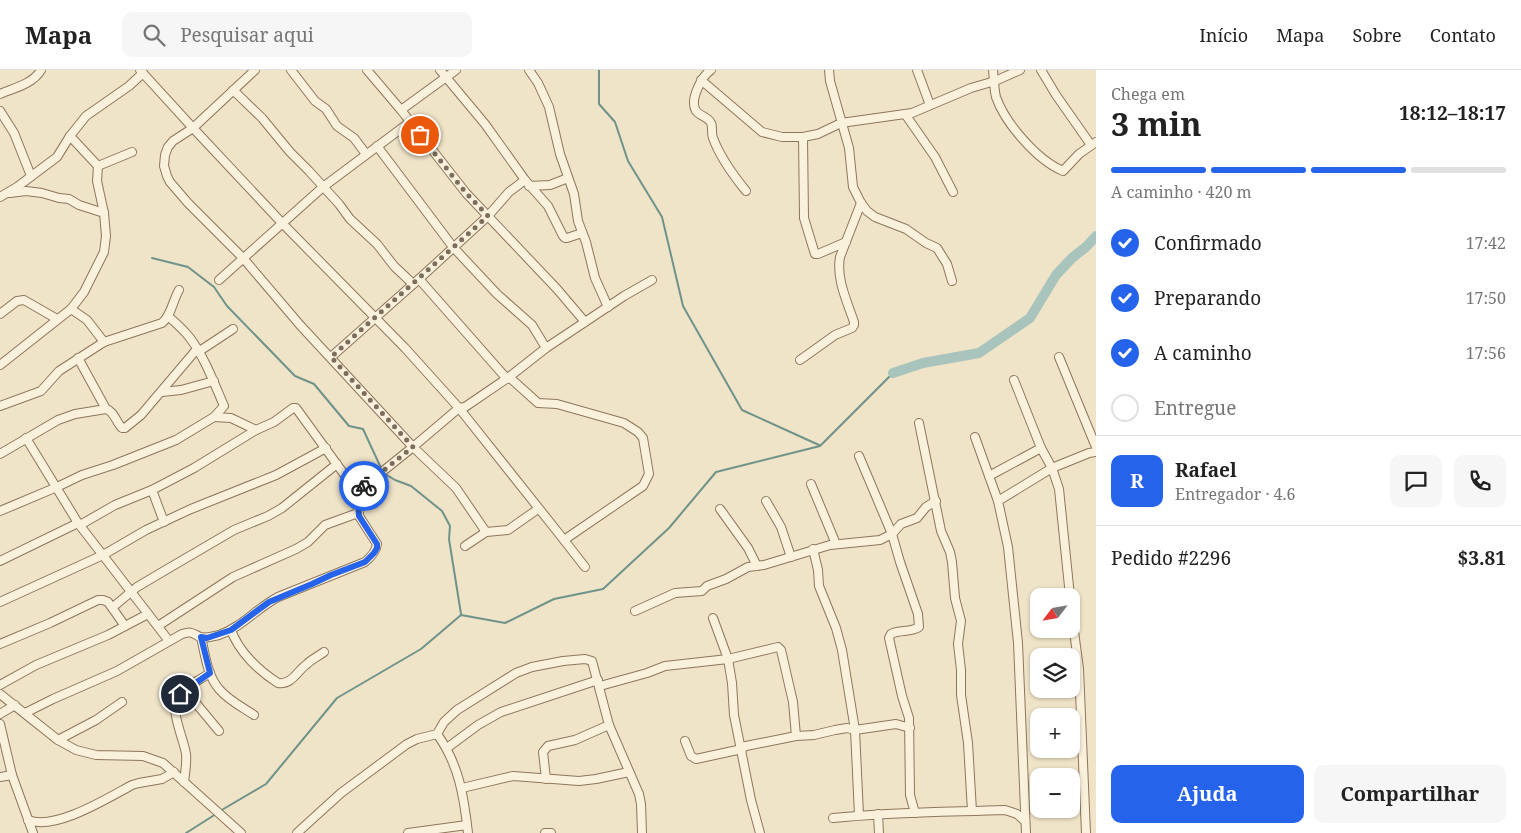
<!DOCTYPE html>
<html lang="pt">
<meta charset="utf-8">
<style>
body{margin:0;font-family:"Noto Serif",serif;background:#f6f6f6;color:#222;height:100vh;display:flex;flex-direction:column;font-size:19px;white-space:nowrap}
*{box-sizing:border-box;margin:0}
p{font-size:16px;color:#767676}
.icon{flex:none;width:28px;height:28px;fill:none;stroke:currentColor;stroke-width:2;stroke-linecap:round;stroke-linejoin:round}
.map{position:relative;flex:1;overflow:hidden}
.panel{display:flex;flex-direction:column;background:#fff;width:425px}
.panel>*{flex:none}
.needle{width:32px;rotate:239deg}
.buttons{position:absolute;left:1030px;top:518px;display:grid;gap:10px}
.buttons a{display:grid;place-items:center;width:50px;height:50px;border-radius:10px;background:#fff;box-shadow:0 1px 4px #0004;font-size:25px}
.pin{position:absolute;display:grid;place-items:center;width:42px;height:42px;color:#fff;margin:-21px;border:2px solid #fff;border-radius:50%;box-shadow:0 1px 5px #0007}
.courier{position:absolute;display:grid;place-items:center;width:50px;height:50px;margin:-25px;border:4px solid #2563eb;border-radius:50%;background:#fff;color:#222;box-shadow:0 1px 6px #0007}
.summary em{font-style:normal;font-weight:700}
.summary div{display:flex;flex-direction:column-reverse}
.summary{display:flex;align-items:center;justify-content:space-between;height:85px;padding:0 15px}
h1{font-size:32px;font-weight:700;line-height:38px}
.bar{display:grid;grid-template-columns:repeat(4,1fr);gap:8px 5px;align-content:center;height:60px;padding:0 15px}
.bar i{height:6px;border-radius:4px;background:#e0e0e0}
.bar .active{background:#2563eb}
.bar p{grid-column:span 4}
.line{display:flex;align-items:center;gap:12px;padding:0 15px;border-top:1px solid #e0e0e0}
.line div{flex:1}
.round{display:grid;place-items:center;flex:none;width:52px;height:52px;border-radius:10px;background:#f6f6f6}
ol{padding:0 15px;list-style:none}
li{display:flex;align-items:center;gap:15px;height:55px}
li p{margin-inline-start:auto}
li .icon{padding:5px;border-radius:50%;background:#2563eb;color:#fff;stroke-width:4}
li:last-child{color:#767676}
li i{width:28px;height:28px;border:2px solid #e0e0e0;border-radius:50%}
.button{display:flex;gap:10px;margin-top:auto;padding:10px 15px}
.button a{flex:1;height:58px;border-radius:10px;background:#2563eb;color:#fff;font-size:20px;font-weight:700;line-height:58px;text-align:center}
.button a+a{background:#f6f6f6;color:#222}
header{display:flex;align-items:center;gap:30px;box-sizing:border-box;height:70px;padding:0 25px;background:#fff;border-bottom:1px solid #e0e0e0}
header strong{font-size:24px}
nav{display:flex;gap:28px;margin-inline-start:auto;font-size:18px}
.search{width:350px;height:45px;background:#f6f6f6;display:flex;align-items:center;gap:12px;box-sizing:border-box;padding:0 18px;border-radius:10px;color:#767676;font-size:19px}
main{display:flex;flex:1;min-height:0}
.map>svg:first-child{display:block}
</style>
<header>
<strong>Mapa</strong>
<div class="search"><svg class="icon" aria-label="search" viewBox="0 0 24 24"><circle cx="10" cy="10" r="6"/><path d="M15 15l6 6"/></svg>Pesquisar aqui</div>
<nav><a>Início</a><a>Mapa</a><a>Sobre</a><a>Contato</a></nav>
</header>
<main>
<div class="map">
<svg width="1096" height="763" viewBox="0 0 1096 763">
<rect width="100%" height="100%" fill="#f0e4c8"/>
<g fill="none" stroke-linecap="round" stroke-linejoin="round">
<!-- stream -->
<g stroke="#6f938a" stroke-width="2">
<path d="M599 0V34L615 52 628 91 662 147 683 236 742 340 819 375"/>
<path d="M152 188 188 197 214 217 227 236 295 306 314 314 349 356 363 359 381 398"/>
<path d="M385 404 395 410 411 416 442 441 450 456 449 469 461 544"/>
<path d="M220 741 266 714 337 628 421 579 461 545 505 553 554 529 603 519 669 458 716 402 820 376 893 303"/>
<path d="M186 763 216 744"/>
</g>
<!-- river -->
<path stroke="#a9c4bc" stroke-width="10" d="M893 303 923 293 979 283 1030 248 1056 205 1072 188 1086 177 1096 166"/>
<!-- minor casing -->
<g stroke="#8d765c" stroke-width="10">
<g id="minor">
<path d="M255 0 193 58 173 71 168 77 165 85 164 96 167 106 170 112 188 133 243 188 300 255 413 377 456 418 486 462"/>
<path d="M291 0 315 31 326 39 337 56 354 68 366 84"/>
<path d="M367 0 401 40 466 123 557 219 585 252"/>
<path d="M440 0 485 54 525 110 548 136 563 166 565 168H567L582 163"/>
<path d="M529 0 538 13 549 37 560 84 574 124 578 151 586 172 595 208 608 237"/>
<path d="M711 0C702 6 689 30 696 41 700 46 708 47 711 53 713 57 711 63 713 68 720 87 733 105 746 121"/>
<path d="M829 0 830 11 849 78 853 117 861 133 867 141 875 147 906 159 926 173 937 178 947 194 952 211"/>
<path d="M917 0 930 35"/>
<path d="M993 0C994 9 994 19 996 27 1005 53 1037 90 1063 101L1079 84 1096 72"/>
<path d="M1041 0 1056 25 1091 75"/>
<path d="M701 10 762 62 782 67H803L818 64 841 53 912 43 971 18 995 11 1020 0"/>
<path d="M233 20 262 48 290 82 309 101 339 134 350 149 377 174 394 196 413 214"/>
<path d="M0 24C14 18 33 14 41 0"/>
<path d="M401 40 456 0"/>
<path d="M0 41 14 63 31 106"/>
<path d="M905 44 935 87 953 122"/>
<path d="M803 67 804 148 814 181 815 184H818L846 172"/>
<path d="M377 76 453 177 497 224 532 255 546 278"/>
<path d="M98 96 132 82"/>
<path d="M529 116 550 115 568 108"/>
<path d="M10 123 26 121 42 123 59 128 69 129 79 135 104 143"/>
<path d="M0 127 17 117 57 87 70 66 86 46 129 16 143 3"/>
<path d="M419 209 507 309"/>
<path d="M219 210 323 117 410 52"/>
<path d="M71 239 87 250 104 272"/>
<path d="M0 244 17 231 24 230 57 249"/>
<path d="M198 282 233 259"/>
<path d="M331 287 419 209 488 146 509 122 525 110"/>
<path d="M1059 287 1096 377"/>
<path d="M78 288 106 339C114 341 116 352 122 358H125L141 345 197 279"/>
<path d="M800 290 835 265 852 258 854 255V252C847 231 836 209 840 187L861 133"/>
<path d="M0 295 71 239 84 222 104 182 106 166 104 143 97 111 98 96 70 66"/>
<path d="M509 307 538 333 557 334 624 353 638 362 643 368 649 404 643 416 564 470"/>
<path d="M1014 310 1041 378 1052 398 1059 419 1070 526"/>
<path d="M162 322 181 320 214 311"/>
<path d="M0 336 41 321 59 301 104 272 162 253C171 246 173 230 179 220"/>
<path d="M214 347 231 348 256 360"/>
<path d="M919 353 941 461 950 482 952 492 955 528 961 551 958 574 961 600V625L968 673 972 741"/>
<path d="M975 367 998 431 1008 477 1018 573 1026 763"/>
<path d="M26 368 78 453 169 571"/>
<path d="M0 384 58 350 75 344 106 339"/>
<path d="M859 386 892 464 900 492 918 544 919 557C911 563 899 559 891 564L889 568 902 626 909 648 910 725 915 743"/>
<path d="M989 406 1041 378"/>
<path d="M811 414 836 474"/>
<path d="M152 420 164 452"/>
<path d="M766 431 781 457 791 487"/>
<path d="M998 431 1052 398 1089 383 1096 382"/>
<path d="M720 439 748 478 757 496"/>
<path d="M0 441 57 417 82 405 113 395 176 370 214 347 224 336C214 313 205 288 190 268 184 260 176 253 168 246"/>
<path d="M80 455 115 435 152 420 194 398 256 360 274 352 293 338H296L357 422"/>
<path d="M465 476 486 462 508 460 538 439"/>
<path d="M813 479 818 500 819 516 836 558 842 580 855 660 859 745"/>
<path d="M0 491 78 453"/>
<path d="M585 497 564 470 459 338 465 337 509 307 546 278 624 226 652 210"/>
<path d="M0 532 103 485 146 460 191 439 276 405 326 378"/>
<path d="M113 537 137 517 164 501 234 460 268 446 282 438 337 394"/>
<path d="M1071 539 1079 599 1086 763"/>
<path d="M635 541 675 523 702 521 707 516 726 509 748 497 764 495 830 475 880 470 892 464 901 454 917 448 926 437 936 431"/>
<path d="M713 548 728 589 732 613 734 645 751 730 760 763"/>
<path d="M158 556 233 507 296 479 308 472 325 455 358 443"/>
<path d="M231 560C239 582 259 601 278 613 292 615 297 601 307 594 312 589 319 586 324 582"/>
<path d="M201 567C205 584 207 605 219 619 228 630 242 637 254 645"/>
<path d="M0 574 50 553 98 530H103L108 532 125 556"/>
<path d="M0 615 36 595 108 565 148 544"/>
<path d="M600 616 647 603 665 596 728 589 778 577 781 580 793 632 796 666"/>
<path d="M185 620 219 661"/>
<path d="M0 624 58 670 76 680 96 685 143 686 163 693 241 763"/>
<path d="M25 643 53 629 117 601 182 564C192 561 192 563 200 567 206 569 213 566 219 565 242 557 257 538 278 527L365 492C371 487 376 482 377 474L359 446 357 422 413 377 459 338 405 278 283 154 193 58 140 0"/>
<path d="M0 644 15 635"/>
<path d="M0 654 12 705 33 763"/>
<path d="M437 664C459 694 464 727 468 763"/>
<path d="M58 670 96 650 122 632"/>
<path d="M685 671 691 686 696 689 742 679"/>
<path d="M741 677 796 666 814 665 835 660 847 658 855 660 896 654 910 658"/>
<path d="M447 678 478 655 501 642 598 610"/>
<path d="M0 707 12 705"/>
<path d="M546 709 543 682 548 676 575 670 609 655"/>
<path d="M184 712C185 703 187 693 186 684 184 669 169 640 178 626 185 616 200 610 210 603"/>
<path d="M462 718 513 706 579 711 596 709 629 702"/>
<path d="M878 744 879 763"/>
<path d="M833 748C891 742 948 742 1005 740L1017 744 1025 751"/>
<path d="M28 750C55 761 108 728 132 715L139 713 162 709 174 702"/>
<path d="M297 763 341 723 407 674 417 669 437 664 444 652 457 640 516 603 532 597 563 591 585 589 592 591 609 655 639 724 641 734 642 763"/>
<path d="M408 763 467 755"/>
<path d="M545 763H551"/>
</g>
</g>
<!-- minor -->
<use href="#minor" stroke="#faf1dc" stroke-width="8"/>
</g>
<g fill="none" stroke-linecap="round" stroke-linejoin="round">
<!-- done -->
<path stroke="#7c6e5b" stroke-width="5" stroke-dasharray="0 9" d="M364 416 413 377 331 287 488 146 466 123 420 65"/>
<!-- route -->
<path stroke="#2563eb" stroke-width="6" d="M180 624 210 603 201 567 207 568 231 560 269 532 312 514 331 505 365 492 374 483 377 478V474L359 446 357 422 364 416"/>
</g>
</svg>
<div class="buttons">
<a><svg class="needle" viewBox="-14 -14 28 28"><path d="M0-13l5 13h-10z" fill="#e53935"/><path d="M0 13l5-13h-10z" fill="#767676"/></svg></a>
<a><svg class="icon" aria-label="layers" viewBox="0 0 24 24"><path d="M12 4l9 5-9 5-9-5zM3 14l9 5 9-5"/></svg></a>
<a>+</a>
<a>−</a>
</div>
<div class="pin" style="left:420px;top:65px;background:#ea580c"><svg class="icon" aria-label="bag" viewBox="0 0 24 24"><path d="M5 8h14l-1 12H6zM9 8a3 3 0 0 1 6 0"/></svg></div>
<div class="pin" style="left:180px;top:624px;background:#1f2937"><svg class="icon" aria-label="home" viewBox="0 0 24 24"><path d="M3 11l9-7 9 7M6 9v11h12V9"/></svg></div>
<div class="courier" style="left:364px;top:416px"><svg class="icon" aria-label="bike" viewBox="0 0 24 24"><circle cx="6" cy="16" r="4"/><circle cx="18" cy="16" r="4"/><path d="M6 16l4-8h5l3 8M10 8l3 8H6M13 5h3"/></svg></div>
</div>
<section class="panel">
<div class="summary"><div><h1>3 min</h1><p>Chega em</p></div><em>18:12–18:17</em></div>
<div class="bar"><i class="active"></i><i class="active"></i><i class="active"></i><i></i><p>A caminho · 420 m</p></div>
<ol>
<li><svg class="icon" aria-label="check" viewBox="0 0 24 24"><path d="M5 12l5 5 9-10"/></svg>Confirmado<p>17:42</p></li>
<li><svg class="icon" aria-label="check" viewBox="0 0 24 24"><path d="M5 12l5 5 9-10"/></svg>Preparando<p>17:50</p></li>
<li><svg class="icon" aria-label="check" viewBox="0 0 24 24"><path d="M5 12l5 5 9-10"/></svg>A caminho<p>17:56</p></li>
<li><i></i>Entregue</li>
</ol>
<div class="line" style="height:90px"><b class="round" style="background:#2563eb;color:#fff">R</b><div><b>Rafael</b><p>Entregador · 4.6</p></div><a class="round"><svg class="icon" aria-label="chat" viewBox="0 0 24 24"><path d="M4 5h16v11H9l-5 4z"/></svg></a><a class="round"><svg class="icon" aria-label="phone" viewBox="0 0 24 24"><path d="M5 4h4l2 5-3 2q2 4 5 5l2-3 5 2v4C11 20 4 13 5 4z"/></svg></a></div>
<div class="line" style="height:65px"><div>Pedido #2296</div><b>$3.81</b></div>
<div class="button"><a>Ajuda</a><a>Compartilhar</a></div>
</section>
</main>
